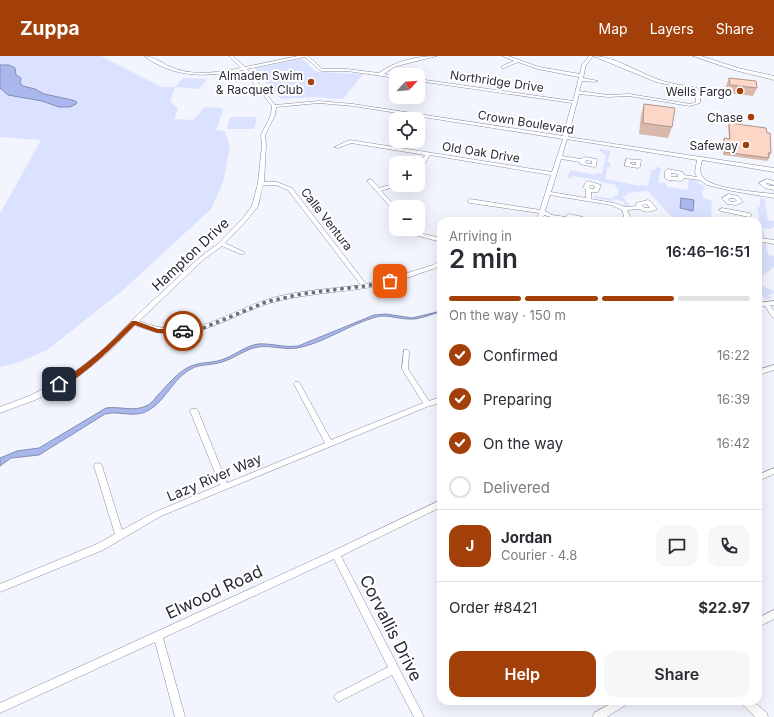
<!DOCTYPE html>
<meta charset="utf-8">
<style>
body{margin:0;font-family:Inter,sans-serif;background:#f7f7f7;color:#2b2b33;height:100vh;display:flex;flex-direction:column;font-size:15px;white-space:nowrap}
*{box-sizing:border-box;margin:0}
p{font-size:13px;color:#7c7c81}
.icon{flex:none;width:22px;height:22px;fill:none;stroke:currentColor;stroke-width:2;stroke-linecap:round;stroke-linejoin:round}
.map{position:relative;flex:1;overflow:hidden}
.drawer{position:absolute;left:437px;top:161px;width:325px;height:488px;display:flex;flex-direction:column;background:#fff;border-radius:12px;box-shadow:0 4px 16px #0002}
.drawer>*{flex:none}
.needle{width:26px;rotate:64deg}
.tools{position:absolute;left:389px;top:12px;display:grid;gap:8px}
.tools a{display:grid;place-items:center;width:36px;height:36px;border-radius:8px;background:#fff;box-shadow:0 4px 16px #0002;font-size:20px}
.pin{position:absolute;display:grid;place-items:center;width:34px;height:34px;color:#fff;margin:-17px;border-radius:8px;box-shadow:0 2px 6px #0006}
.courier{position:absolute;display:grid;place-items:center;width:40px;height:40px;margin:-20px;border:3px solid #a3400a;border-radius:50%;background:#fff;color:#222;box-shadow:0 1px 5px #0007}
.overview em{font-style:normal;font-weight:600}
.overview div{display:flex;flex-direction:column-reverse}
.overview{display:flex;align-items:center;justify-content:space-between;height:68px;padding:0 12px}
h1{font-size:26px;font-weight:600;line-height:30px}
.bar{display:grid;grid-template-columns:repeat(4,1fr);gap:6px 4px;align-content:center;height:48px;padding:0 12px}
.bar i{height:5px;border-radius:3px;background:#e1e1e2}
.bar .on{background:#a3400a}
.bar p{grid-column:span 4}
.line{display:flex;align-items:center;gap:10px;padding:0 12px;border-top:1px solid #e1e1e2}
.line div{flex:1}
.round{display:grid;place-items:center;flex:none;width:42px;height:42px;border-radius:12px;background:#f7f7f7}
ol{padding:0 12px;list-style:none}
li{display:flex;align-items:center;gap:12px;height:44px}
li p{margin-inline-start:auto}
li .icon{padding:4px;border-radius:50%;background:#a3400a;color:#fff;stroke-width:4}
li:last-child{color:#7c7c81}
li i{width:22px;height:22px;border:2px solid #e1e1e2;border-radius:50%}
.button{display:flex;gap:8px;margin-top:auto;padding:8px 12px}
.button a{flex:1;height:46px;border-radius:12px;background:#a3400a;color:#fff;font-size:16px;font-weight:600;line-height:46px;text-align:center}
.button a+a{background:#f7f7f7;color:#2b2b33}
header{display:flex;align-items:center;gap:24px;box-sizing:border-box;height:56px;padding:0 20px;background:#a3400a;color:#fff}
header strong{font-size:19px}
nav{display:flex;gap:22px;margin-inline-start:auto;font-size:14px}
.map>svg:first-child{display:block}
</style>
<header>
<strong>Zuppa</strong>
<nav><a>Map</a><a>Layers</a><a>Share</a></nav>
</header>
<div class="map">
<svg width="774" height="661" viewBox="0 0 774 661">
<rect width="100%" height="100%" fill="#f2f4fe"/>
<!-- green -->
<g fill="#dae2ff">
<path d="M0 0H101L161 31H175L170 46 178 52 174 63 193 64 205 51 220 52 223 54 216 74 225 75 230 90 223 126 211 153 122 235 47 294 17 307 0 311V158L41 84 0 81Z"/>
<path d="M300 3C309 5 310 14 318 16L363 18 343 43 314 41 284 43 280 42 255 14 257 12Z"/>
<path d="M183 22 207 23 199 33 175 31Z"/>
<path d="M230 61H257L254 73H227Z"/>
<path d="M600 93 611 95 607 106 610 107V111H607L605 123 640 130 641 129 648 130 651 114H655L656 111 661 112 658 126 665 127 668 131 688 134 689 123 699 125 697 127 705 131 702 135 703 142 712 145 711 164 716 165H659L672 161 648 135 627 137 628 139 622 140 630 150H623L625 147 615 143 612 145 595 142 594 140 613 143 614 140H617L619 133 616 132V129L598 125V124L572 120 571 123 567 122 570 114 595 119V117L602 118 606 99 600 95Z"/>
<path d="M760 142 765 143 768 164 774 165V171H771L772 173 763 172 765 183 760 182V186L766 188 768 199 774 200V211L760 222 764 224 761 229 774 235V237L768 239 771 242 765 244 758 231 759 161 757 152 760 150Z"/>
</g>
<!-- water -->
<g fill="#aab7ec" stroke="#838db5">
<path d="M0 9H9L15 12 16 19 21 22 20 27 23 30 35 33 44 38 72 44 77 46 76 48 70 51H59L42 45 8 39 0 32Z"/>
<path d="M681 142 694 144 693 155 680 152Z"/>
<path d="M441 255V256C430 258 420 264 409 263 397 263 387 258 376 261 350 268 322 288 297 292 284 294 270 289 258 291 246 293 236 301 225 305 215 309 205 308 195 311 173 320 167 344 149 354 135 363 120 354 105 358L39 399 11 402 0 410V402L17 395 39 392 106 352C120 350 133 356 146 350 151 348 154 344 157 340 167 330 177 316 191 310 201 306 212 307 221 304 234 300 245 290 258 288 272 287 284 292 298 290L374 259 386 258 412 262Z"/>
</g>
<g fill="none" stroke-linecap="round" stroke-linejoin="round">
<!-- minor casing -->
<g stroke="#888da2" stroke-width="1">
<g id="minor">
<path d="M144 0C155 0 165 10 176 13 196 20 220 16 241 12L229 0H233L245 11 298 0H308L322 13H347L379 17C395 5 417 0 437 0L401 9 394 11 384 18 396 20V22L347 15H321L305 1 247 13 275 49 319 45 353 48 563 80 572 47 418 25V23L573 45 579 21 538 13 518 6 504 12H502V10L514 5 502 0H508L539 11 580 18 582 9 589 0H593L586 9 583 22 598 25 596 26 582 25 579 35 608 39 629 38 690 48 696 46V35L694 34 656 26 593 0C614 0 638 16 657 23 669 28 684 29 697 32L700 35V47L690 50 629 40 608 41 579 38 568 81 774 112V116L702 104C701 109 699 115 702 120 709 133 759 136 774 138V142L732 135 707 129 700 124 684 122 683 124 681 125 668 124 665 122V115L668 113 683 116 684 119 697 121 695 116 697 104 567 83 562 100 581 103 584 101 597 103 596 110 594 111 580 108V106L561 103 551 136 586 142V134L583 131 586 126 588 125 601 129 598 136H591V143L614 147 625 151 637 150 635 148 636 147 648 144 650 145 657 153C652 156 644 157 640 153L627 154 630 160 629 165H623L624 160 622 154 611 149 550 139 545 155 552 159 566 161 567 159 569 158 583 161V165H577L578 163 571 162V165H565L544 159 542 165H536L539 157 470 147 467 145 470 143 540 154 551 119 430 99 420 115 418 116V110L425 99 351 87 338 92 334 91 350 84 552 116 563 83 353 50 319 47 276 51 275 59 265 79 266 89 264 126H277L292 132 366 228 407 217 433 209 441 204V209C433 214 422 216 413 220 398 225 382 229 366 232 334 237 302 238 270 247 240 256 214 274 182 278 166 280 150 275 135 269L108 297 75 323 35 344 0 357V351L29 340 71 319 104 293 132 264 199 202 219 187 243 162 252 150 258 127 262 89 261 79 271 59 272 50 243 14C207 21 175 23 144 0ZM586 104 592 105V108L585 107ZM671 117 678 118V121H671ZM263 129H276L288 134 361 229C332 233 303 234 276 241 224 255 195 288 139 265L203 204 222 190 240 198H244V196L225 187 247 164 258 150ZM590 129 595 130 594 133H591L589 131ZM647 148 650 152H645L642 149Z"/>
<path d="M626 103 641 104 640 111 638 112 625 110ZM630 106H636V109L630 108Z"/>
<path d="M370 123 372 124 379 132 396 127V129H399L381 135 396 151V156L394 155 368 126 367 125Z"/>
<path d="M767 123 774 125V129L767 127H766L769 130H774V134L765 132 759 127Z"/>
<path d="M729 138 738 140 743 146 736 149 727 148 722 142ZM730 142H734L737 145 731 146 728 143Z"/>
<path d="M722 152 749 157 752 159 749 161 720 155 719 154Z"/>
<path d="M410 173H416L419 177 441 182V186L415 179Z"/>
<path d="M760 182 774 184V188L758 185V183Z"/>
<path d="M774 245V249H770L774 255V262L772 261 765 250 758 251V247Z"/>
<path d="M404 294H408L409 296 408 313 429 345 441 341V347L429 350 161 460 103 494 0 536V528L97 488 115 478 94 410 95 408 98 407 101 408 102 410 122 474 155 456 220 429 190 355 191 353H197L198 355 227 427 325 387 294 328 295 326H299L331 384 423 347 402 313Z"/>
<path d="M774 309V314L758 319V314Z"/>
<path d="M774 412V418L758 425V419Z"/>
<path d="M441 444V451L341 500 424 661H414L392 619 342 644 339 646 336 644 334 641 336 638 388 611 334 503 163 582 185 661H175L155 586 0 657V647L333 495Z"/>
<path d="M774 554V563L758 571V562Z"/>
<path d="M615 645H629L627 648 607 661H593L594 657Z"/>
<path d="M740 645H752L767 657 768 661H755L742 648Z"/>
</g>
</g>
<!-- secondary casing -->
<g stroke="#888da2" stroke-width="1">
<path id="secondary" d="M693 0H701L738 12 774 20V24L734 14Z"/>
</g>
<!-- minor -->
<use href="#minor" fill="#fff" fill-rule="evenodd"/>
<!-- secondary -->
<use href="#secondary" fill="#fff" fill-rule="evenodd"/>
</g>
<!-- wall -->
<g fill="#d9b9ac">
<path d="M729 22 757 32 753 40 727 37 726 30Z"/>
<path d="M644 48 672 71 668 82 639 78 641 59Z"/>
<path d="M729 67 767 77 771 97 770 100H768L769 102 767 105 723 99V85L724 82 729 83 728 70Z"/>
</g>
<!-- building -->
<g fill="#fcd7c8" stroke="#b0968c">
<path d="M729 22 756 25 757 32 730 29Z"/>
<path d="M644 48 675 52 672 71 643 67Z"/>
<path d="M729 67 766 72 767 77H770L771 97H768L769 102 724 96V82L730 83Z"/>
</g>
<!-- route -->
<path fill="#a3400a" d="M132 265H136L158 273H183L186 275 183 277H157L135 269C122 282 74 332 57 330V326C86 311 109 288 132 265Z"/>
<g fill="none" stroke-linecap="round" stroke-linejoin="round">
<!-- done -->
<path stroke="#6f717b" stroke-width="4" stroke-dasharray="0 7.2" d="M183 275 203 272 266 246 301 238 365 230 390 225"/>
</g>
<!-- markers -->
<g fill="#a3400a" stroke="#fff" stroke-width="1.5">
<circle cx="311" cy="26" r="4"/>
<circle cx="740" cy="35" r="4"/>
<circle cx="751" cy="61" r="4"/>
<circle cx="746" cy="89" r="4"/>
</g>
<g text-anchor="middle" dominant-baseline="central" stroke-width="4" stroke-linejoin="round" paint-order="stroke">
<!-- far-poi labels -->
<g font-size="12" fill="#292b34" stroke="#fff" text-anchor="end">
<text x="303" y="19">Almaden Swim<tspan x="303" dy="14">&amp; Racquet Club</tspan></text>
<text x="732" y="35">Wells Fargo</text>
<text x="743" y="61">Chase</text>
<text x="738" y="89">Safeway</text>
</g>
<!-- far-street labels -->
<g font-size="12" fill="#292b34" stroke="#fff">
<text transform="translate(497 25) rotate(8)">Northridge Drive</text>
<text transform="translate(526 66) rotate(9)">Crown Boulevard</text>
<text transform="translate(481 96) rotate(9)">Old Oak Drive</text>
<text transform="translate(327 163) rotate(52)">Calle Ventura</text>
</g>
<!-- street labels -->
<g font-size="14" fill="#292b34" stroke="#fff">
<text transform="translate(190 198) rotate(-43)">Hampton Drive</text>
<text transform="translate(214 421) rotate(-23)">Lazy River Way</text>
</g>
<!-- near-street labels -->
<g font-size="17" fill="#292b34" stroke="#fff">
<text transform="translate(214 536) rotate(-25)">Elwood Road</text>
<text transform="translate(391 572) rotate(63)">Corvallis Drive</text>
</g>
</g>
</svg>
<div class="tools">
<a><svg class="needle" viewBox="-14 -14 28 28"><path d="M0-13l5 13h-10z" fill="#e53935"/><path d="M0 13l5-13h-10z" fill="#7c7c81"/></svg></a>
<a><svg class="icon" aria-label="locate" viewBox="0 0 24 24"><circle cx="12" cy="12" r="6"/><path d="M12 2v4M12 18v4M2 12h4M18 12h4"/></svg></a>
<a>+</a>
<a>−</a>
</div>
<div class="pin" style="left:390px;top:225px;background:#ea580c"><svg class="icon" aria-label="bag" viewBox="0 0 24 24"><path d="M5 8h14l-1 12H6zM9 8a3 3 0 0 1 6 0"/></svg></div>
<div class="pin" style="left:59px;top:328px;background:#1f2937"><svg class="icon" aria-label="home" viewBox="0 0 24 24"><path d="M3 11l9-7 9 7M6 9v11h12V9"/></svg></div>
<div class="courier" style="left:183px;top:275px"><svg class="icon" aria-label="car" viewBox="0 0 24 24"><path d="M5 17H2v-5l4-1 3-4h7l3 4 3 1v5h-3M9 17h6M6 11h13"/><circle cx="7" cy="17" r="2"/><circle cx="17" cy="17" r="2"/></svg></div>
<section class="drawer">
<div class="overview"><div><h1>2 min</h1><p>Arriving in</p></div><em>16:46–16:51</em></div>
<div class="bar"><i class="on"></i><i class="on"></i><i class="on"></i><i></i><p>On the way · 150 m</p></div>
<ol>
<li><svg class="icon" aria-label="check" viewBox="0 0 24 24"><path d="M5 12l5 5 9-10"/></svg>Confirmed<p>16:22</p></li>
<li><svg class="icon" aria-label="check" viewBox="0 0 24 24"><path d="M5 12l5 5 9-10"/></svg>Preparing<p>16:39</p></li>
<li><svg class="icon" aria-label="check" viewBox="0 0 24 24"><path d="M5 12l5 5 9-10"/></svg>On the way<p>16:42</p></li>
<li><i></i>Delivered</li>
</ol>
<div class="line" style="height:72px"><b class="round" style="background:#a3400a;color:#fff">J</b><div><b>Jordan</b><p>Courier · 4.8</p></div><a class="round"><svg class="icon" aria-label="chat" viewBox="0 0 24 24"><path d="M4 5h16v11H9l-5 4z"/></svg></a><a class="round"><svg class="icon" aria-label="phone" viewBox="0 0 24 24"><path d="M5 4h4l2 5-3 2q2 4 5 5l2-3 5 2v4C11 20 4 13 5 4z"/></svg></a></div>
<div class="line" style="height:52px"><div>Order #8421</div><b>$22.97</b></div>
<div class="button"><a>Help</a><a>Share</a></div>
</section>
</div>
